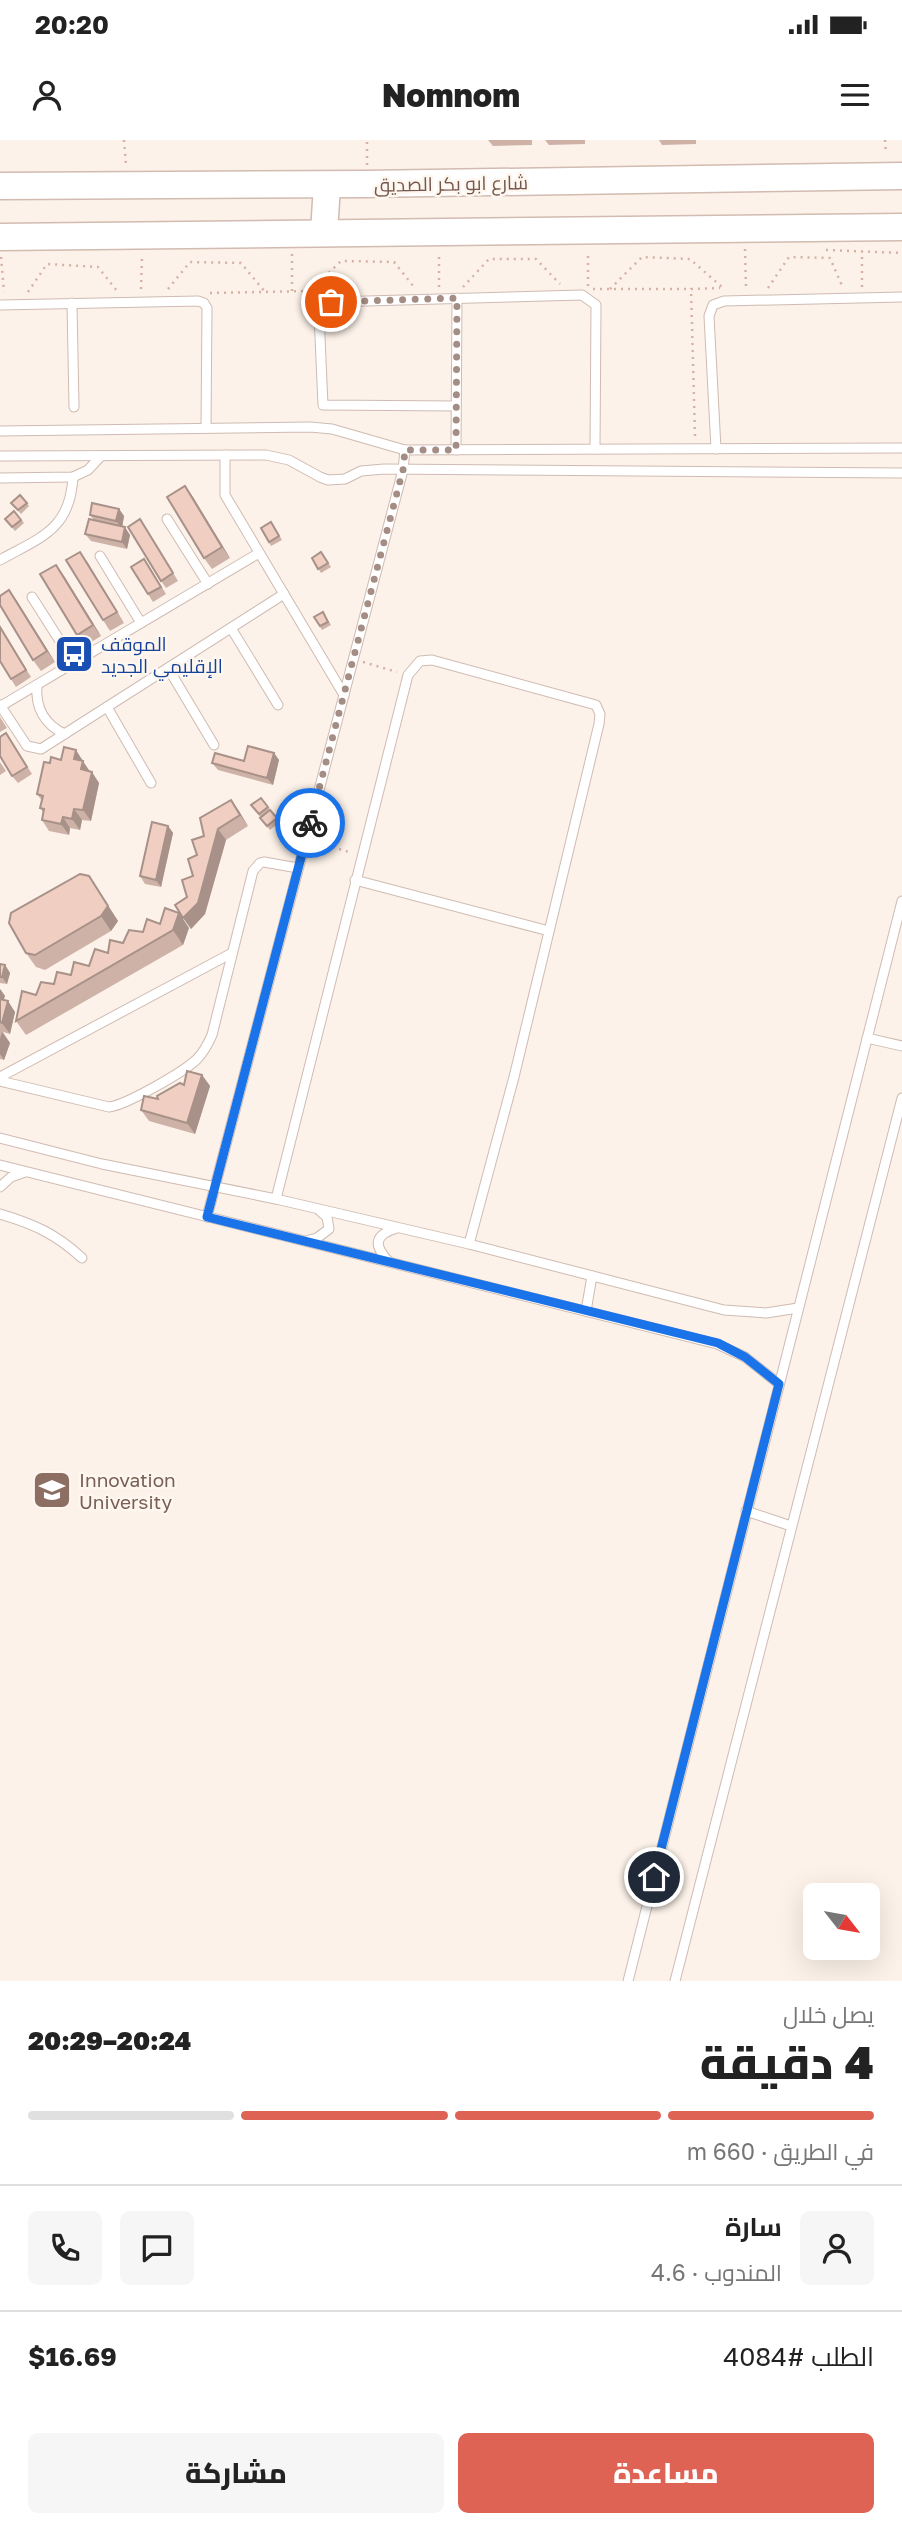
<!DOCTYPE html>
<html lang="ar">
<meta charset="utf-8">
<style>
body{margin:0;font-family:"Golos Text",Cairo,sans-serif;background:#f6f6f6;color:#222;direction:rtl;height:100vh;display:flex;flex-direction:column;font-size:26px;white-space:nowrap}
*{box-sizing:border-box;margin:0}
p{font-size:23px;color:#767676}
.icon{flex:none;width:38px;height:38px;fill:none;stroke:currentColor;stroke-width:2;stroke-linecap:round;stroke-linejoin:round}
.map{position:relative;height:1841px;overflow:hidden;direction:ltr}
.drawer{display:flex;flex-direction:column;background:#fff;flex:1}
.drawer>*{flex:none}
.needle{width:46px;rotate:121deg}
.buttons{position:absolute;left:803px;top:1743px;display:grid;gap:14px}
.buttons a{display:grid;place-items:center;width:77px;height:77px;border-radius:10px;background:#fff;box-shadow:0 7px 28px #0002;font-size:35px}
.pin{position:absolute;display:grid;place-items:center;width:60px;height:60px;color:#fff;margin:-30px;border:4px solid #fff;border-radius:50%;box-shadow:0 2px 7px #0007}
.courier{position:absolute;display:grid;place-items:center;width:70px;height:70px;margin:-35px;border:5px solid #1a73e8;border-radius:50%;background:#fff;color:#222;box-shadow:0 2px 9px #0007}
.summary em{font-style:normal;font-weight:800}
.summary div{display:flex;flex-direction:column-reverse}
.summary{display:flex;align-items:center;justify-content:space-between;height:119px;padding:0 28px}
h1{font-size:46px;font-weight:800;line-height:52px}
.bar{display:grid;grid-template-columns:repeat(4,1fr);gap:10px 7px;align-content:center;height:84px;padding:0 28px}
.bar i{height:9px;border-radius:5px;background:#e0e0e0}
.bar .active{background:#df6355}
.bar p{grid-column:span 4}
.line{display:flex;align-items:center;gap:18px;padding:0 28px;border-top:2px solid #e0e0e0}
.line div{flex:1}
.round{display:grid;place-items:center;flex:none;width:74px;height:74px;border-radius:10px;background:#f6f6f6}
.action{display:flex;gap:14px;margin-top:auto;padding:14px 28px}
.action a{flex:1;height:80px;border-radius:10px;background:#df6355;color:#fff;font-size:28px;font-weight:800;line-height:80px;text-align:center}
.action a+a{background:#f6f6f6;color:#222}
.status{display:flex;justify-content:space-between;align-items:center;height:49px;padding:0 35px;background:#fff;direction:ltr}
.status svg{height:19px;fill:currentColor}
header{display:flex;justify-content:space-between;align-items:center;height:91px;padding:0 28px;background:#fff;font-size:32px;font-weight:800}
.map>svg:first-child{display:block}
</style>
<div class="status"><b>20:20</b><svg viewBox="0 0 49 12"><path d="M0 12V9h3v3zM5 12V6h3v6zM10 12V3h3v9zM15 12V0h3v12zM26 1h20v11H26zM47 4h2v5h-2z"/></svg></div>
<header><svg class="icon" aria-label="menu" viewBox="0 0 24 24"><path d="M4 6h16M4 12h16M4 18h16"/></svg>Nomnom<svg class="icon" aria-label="person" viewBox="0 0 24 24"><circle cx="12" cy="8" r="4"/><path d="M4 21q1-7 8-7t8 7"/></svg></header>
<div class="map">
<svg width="902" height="1841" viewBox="0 0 902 1841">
<rect width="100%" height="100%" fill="#fcf2e9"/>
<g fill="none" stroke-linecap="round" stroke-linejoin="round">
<!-- service casing -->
<g stroke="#cfbbb2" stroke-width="11">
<g id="service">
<path d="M72 163 74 267"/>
<path d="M0 165 198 161 204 163 207 168 206 288"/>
<path d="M456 266 323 265 319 174 322 167 331 162 582 155 596 165 595 309"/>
<path d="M0 291 310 287 332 289 405 310 902 308"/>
<path d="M716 309 709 176 713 165 724 161 902 157"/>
<path d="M456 310 457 158"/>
<path d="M225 315V355L344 555"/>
<path d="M0 316 266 315 289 320 320 337 328 340 345 339 361 331 384 329 902 333"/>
<path d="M0 338 73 337 88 330 101 316"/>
<path d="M167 379 208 444"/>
<path d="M100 416 141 483"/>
<path d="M0 420C41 397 70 390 73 337"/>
<path d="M32 457 74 523"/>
<path d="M231 488 278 565"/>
<path d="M168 528 214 605"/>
<path d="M37 545C35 568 45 585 65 594"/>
<path d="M0 565 27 606 41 609 284 454"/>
<path d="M1 566 259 413"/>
<path d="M107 567 151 643"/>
<path d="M355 740 549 791"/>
<path d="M867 898 902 906"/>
<path d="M0 937 232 813"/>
<path d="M0 941 109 967C126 965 184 932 197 919 204 912 208 904 212 895L253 731 260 723 264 722 298 728"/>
<path d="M0 998 102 1024 276 1059 469 1104 724 1170 766 1173 798 1168"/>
<path d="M0 1025 717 1204 745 1217 779 1244"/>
<path d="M0 1047 11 1037 25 1032"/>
<path d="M276 1059 408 535 420 521 432 520 596 565 600 574 599 584 514 937 469 1104"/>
<path d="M0 1074C34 1084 56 1094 82 1118"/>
<path d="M207 1077 403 330 405 310"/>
<path d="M309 1100 317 1098 329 1089 327 1077 320 1071"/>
<path d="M389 1122C373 1105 374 1095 397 1088"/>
<path d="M586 1171 592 1136"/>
<path d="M746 1371 791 1386"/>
<path d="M628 1841 902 761"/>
<path d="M675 1841 902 958"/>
</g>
</g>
<!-- secondary casing -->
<g stroke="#d2bbb0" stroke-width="29">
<g id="secondary">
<path d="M0 46 366 44 902 36"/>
<path d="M324 93 327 45"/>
<path d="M0 97 902 87"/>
</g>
</g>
<!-- path -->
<g stroke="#d5b2a5" stroke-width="2.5" stroke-dasharray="2 5" stroke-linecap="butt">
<path d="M124 0 126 25"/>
<path d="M885 0 886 14"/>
<path d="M367 25V0"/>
<path d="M745 109 746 148"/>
<path d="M826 110 902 113"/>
<path d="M1 117 4 152"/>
<path d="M588 146V111"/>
<path d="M439 147V112"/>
<path d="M463 147 489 119H536L560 144"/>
<path d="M862 147V111"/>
<path d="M768 148 789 117 830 118 843 148"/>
<path d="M141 149 142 117"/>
<path d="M168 149 190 122 241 123 265 152"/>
<path d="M593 149H691"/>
<path d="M610 149 642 117 690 119 723 148"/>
<path d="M292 151V114"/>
<path d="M28 152 47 124 98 127 117 151"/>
<path d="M210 153 310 151 341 121 394 122 414 147"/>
<path d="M310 162V151H324"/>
<path d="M695 296 691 149 720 148"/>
<path d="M363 522 397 532"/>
<path d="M319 703 349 712"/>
</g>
<!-- service -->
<use href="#service" stroke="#fff" stroke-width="9"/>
<!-- secondary -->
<use href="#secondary" stroke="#fff" stroke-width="26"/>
</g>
<!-- wall -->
<g fill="#ceb2a7">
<path d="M488 0H532V5L493 6Z"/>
<path d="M545 0H585V4L549 5Z"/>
<path d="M659 0H696V4L662 5Z"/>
<path d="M185 346 230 418 212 429 204 418Z"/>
<path d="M11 363H27L29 366 21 374Z"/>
<path d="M119 369 124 376 122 387 130 395 127 409 91 401 85 394 94 380 90 375Z"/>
<path d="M14 371 24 383 15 391 5 379Z"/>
<path d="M140 379 178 441 166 448 161 441Z"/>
<path d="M271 382 282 400 271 406 269 402Z"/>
<path d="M80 412 124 483 110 491 103 480Z"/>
<path d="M321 412 331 427 321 433 312 418Z"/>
<path d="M149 426 166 454 153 462 148 454Z"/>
<path d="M64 436 101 496 85 506 77 495Z"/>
<path d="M9 450 55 522 41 531 33 520Z"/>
<path d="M323 472 331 485 322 490 314 477Z"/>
<path d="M0 487 31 537 16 547 11 539Z"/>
<path d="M0 577 7 588 0 592Z"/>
<path d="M6 593 32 634 18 643 12 636Z"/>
<path d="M274 613 279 620 273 645 218 630 212 623 244 621Z"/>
<path d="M61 620 84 621 83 622 99 643 91 681 82 680 80 690 70 688 69 695 49 691 42 680 43 672 40 668 42 661 37 654Z"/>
<path d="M0 622 6 631 0 635Z"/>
<path d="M261 658 280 682 270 690 251 665Z"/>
<path d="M231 660 248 686 226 700 205 774 191 789 187 757 197 715 204 696Z"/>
<path d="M168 686 173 693 161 747 145 744 140 736Z"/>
<path d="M89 736 118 781 111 791 45 830 36 827 26 813Z"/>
<path d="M179 773 189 788 183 805 26 895 16 881 36 855 71 835 89 826 123 803Z"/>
<path d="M0 824 5 825 10 833 7 844 0 843Z"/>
<path d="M0 849 5 856 3 860 15 872 10 894 3 892 10 903 4 920 0 919Z"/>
<path d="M202 935 210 946 195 994 149 981 141 970 158 959Z"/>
</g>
<!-- shaded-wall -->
<g fill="#a89188">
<path d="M185 346 193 357 230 418 222 407Z"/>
<path d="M119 369 124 376 122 388 116 381Z"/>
<path d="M125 387 130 395 127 409 122 402Z"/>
<path d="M80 412 88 423 124 483 117 472Z"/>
<path d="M56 425 64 436 101 496 93 485Z"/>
<path d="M9 450 17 461 55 522 47 511Z"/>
<path d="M76 610 90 632 88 640 74 619Z"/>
<path d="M274 613 279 620 273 645 267 638Z"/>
<path d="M92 632 99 643 91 681 83 670Z"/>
<path d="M231 660 239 671 248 686 240 675Z"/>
<path d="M74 669 82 680 80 690 72 679Z"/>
<path d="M63 677 70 688 69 695 61 684Z"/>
<path d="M168 686 173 693 161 747 156 740Z"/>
<path d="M218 689 226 700 205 774 191 789 183 778Z"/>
<path d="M89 736 118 781 111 791 101 776Z"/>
<path d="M179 773 189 788 183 805 173 790Z"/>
<path d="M5 825 10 833 7 844 2 837Z"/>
<path d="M0 849 5 856 1 868 0 867Z"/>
<path d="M8 861 15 872 10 894 2 883Z"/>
<path d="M2 892 10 903 4 920 0 914V899Z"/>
<path d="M202 935 210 946 195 994 187 983Z"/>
</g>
<!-- building -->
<g fill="#f0cfc2" stroke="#a89188" stroke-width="2">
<path d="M185 346 222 407 204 418 167 357Z"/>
<path d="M20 355 27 363 18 370 11 363Z"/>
<path d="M92 363 119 369 116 381 90 375Z"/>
<path d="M14 371 21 380 12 387 5 379Z"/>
<path d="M89 379 125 387 122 402 85 394Z"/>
<path d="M140 379 173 433 161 441 128 387Z"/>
<path d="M271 382 279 396 269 402 261 388Z"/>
<path d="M80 412 117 472 103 480 66 420Z"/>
<path d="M321 412 328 423 318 429 312 418Z"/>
<path d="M144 419 161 447 148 454 131 427Z"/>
<path d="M56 425 93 485 77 495 40 434Z"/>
<path d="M9 450 47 511 33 520 0 465V456Z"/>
<path d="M323 472 328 482 320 486 314 477Z"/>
<path d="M0 487 26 530 11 539 0 521Z"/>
<path d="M6 593 27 627 12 636 0 616V597Z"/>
<path d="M248 606 274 613 267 638 212 623 215 613 244 621Z"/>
<path d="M64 607 76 610 74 619 83 621 81 629 92 632 83 670 74 669 72 679 63 677 61 684 42 680 44 669 40 668 43 656 37 654 44 622 50 623 51 617 61 620Z"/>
<path d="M261 658 268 667 259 674 251 665Z"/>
<path d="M231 660 240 675 218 689 198 763 183 778 175 765 187 757 182 740 193 736 188 719 197 715 192 700 204 696 200 678Z"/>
<path d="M270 670 277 678 267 686 260 678Z"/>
<path d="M152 682 168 686 156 740 140 736Z"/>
<path d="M80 734 89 736 108 766 101 776 35 815 26 813 9 783 11 773Z"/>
<path d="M165 768 179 773 173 790 16 881 22 851 36 855 41 842 54 844 57 832 71 835 74 822 89 826 95 809 108 813 110 800 123 803 129 790 143 792 147 779 160 784Z"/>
<path d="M0 824 5 825 2 837H0Z"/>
<path d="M0 859 8 861 2 883 0 882Z"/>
<path d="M187 931 202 935 187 983 141 970 144 956 158 959 157 956 180 943 184 945Z"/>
</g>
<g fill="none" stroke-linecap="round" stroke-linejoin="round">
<!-- done -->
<path stroke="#a48d84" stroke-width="7" stroke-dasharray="0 12.6" d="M310 683 403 330 405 310H456L457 158 331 162"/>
<!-- route -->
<path stroke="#1a73e8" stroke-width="9" d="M310 683 207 1077 718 1203 745 1217 779 1244 654 1737"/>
</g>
<!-- icons -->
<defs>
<g id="bus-square" transform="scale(2.0125)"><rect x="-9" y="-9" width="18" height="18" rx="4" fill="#1a4fb4" stroke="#fef7f0"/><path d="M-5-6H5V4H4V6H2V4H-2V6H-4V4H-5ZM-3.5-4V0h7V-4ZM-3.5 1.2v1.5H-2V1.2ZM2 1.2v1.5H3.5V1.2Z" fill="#fff"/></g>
<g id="university-square" transform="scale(2.0125)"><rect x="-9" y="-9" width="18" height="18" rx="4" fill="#8d6e63" stroke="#fef7f0"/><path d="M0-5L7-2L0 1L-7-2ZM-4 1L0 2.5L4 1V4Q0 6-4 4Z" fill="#fff"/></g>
</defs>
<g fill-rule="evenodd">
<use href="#bus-square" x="74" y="514"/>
<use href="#university-square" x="52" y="1350"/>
</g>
<g text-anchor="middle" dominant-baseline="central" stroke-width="5" stroke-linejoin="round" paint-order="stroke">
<!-- street labels -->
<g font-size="19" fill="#75574e" stroke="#fef7f0">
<text transform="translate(451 43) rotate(-1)">شارع ابو بكر الصديق</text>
</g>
<!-- transit labels -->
<g font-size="19" fill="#164399" stroke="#fef7f0" text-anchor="start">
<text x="101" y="503">الموقف<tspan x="101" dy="22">الإقليمي الجديد</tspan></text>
</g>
<!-- education labels -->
<g font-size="19" fill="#785e54" stroke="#fef7f0" text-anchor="start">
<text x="79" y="1339">Innovation<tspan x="79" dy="22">University</tspan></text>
</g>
</g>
</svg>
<div class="buttons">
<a><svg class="needle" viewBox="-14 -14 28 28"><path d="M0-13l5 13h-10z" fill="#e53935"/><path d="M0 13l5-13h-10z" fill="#767676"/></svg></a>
</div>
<div class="pin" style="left:331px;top:162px;background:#ea580c"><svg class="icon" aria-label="bag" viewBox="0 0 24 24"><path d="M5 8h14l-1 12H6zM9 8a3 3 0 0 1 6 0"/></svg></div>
<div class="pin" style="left:654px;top:1737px;background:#1f2937"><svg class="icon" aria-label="home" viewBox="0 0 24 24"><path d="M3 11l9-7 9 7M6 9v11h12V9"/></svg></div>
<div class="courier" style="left:310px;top:683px"><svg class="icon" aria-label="bike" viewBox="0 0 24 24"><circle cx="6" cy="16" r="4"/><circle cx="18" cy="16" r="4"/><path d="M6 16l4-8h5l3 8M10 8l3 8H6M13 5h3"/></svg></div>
</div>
<section class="drawer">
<div class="summary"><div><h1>4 دقيقة</h1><p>يصل خلال</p></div><em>20:24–20:29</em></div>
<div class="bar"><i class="active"></i><i class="active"></i><i class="active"></i><i></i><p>في الطريق · 660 m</p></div>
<div class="line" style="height:126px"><a class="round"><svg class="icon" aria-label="person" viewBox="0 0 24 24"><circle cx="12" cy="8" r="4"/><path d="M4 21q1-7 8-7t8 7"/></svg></a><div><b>سارة</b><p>المندوب · 4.6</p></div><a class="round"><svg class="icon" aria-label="chat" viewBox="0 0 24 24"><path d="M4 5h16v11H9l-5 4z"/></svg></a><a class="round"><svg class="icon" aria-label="phone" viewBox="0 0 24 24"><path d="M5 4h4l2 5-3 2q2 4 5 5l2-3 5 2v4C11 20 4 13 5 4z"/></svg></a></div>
<div class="line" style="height:91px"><div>الطلب #4084</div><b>$16.69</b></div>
<div class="action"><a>مساعدة</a><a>مشاركة</a></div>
</section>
